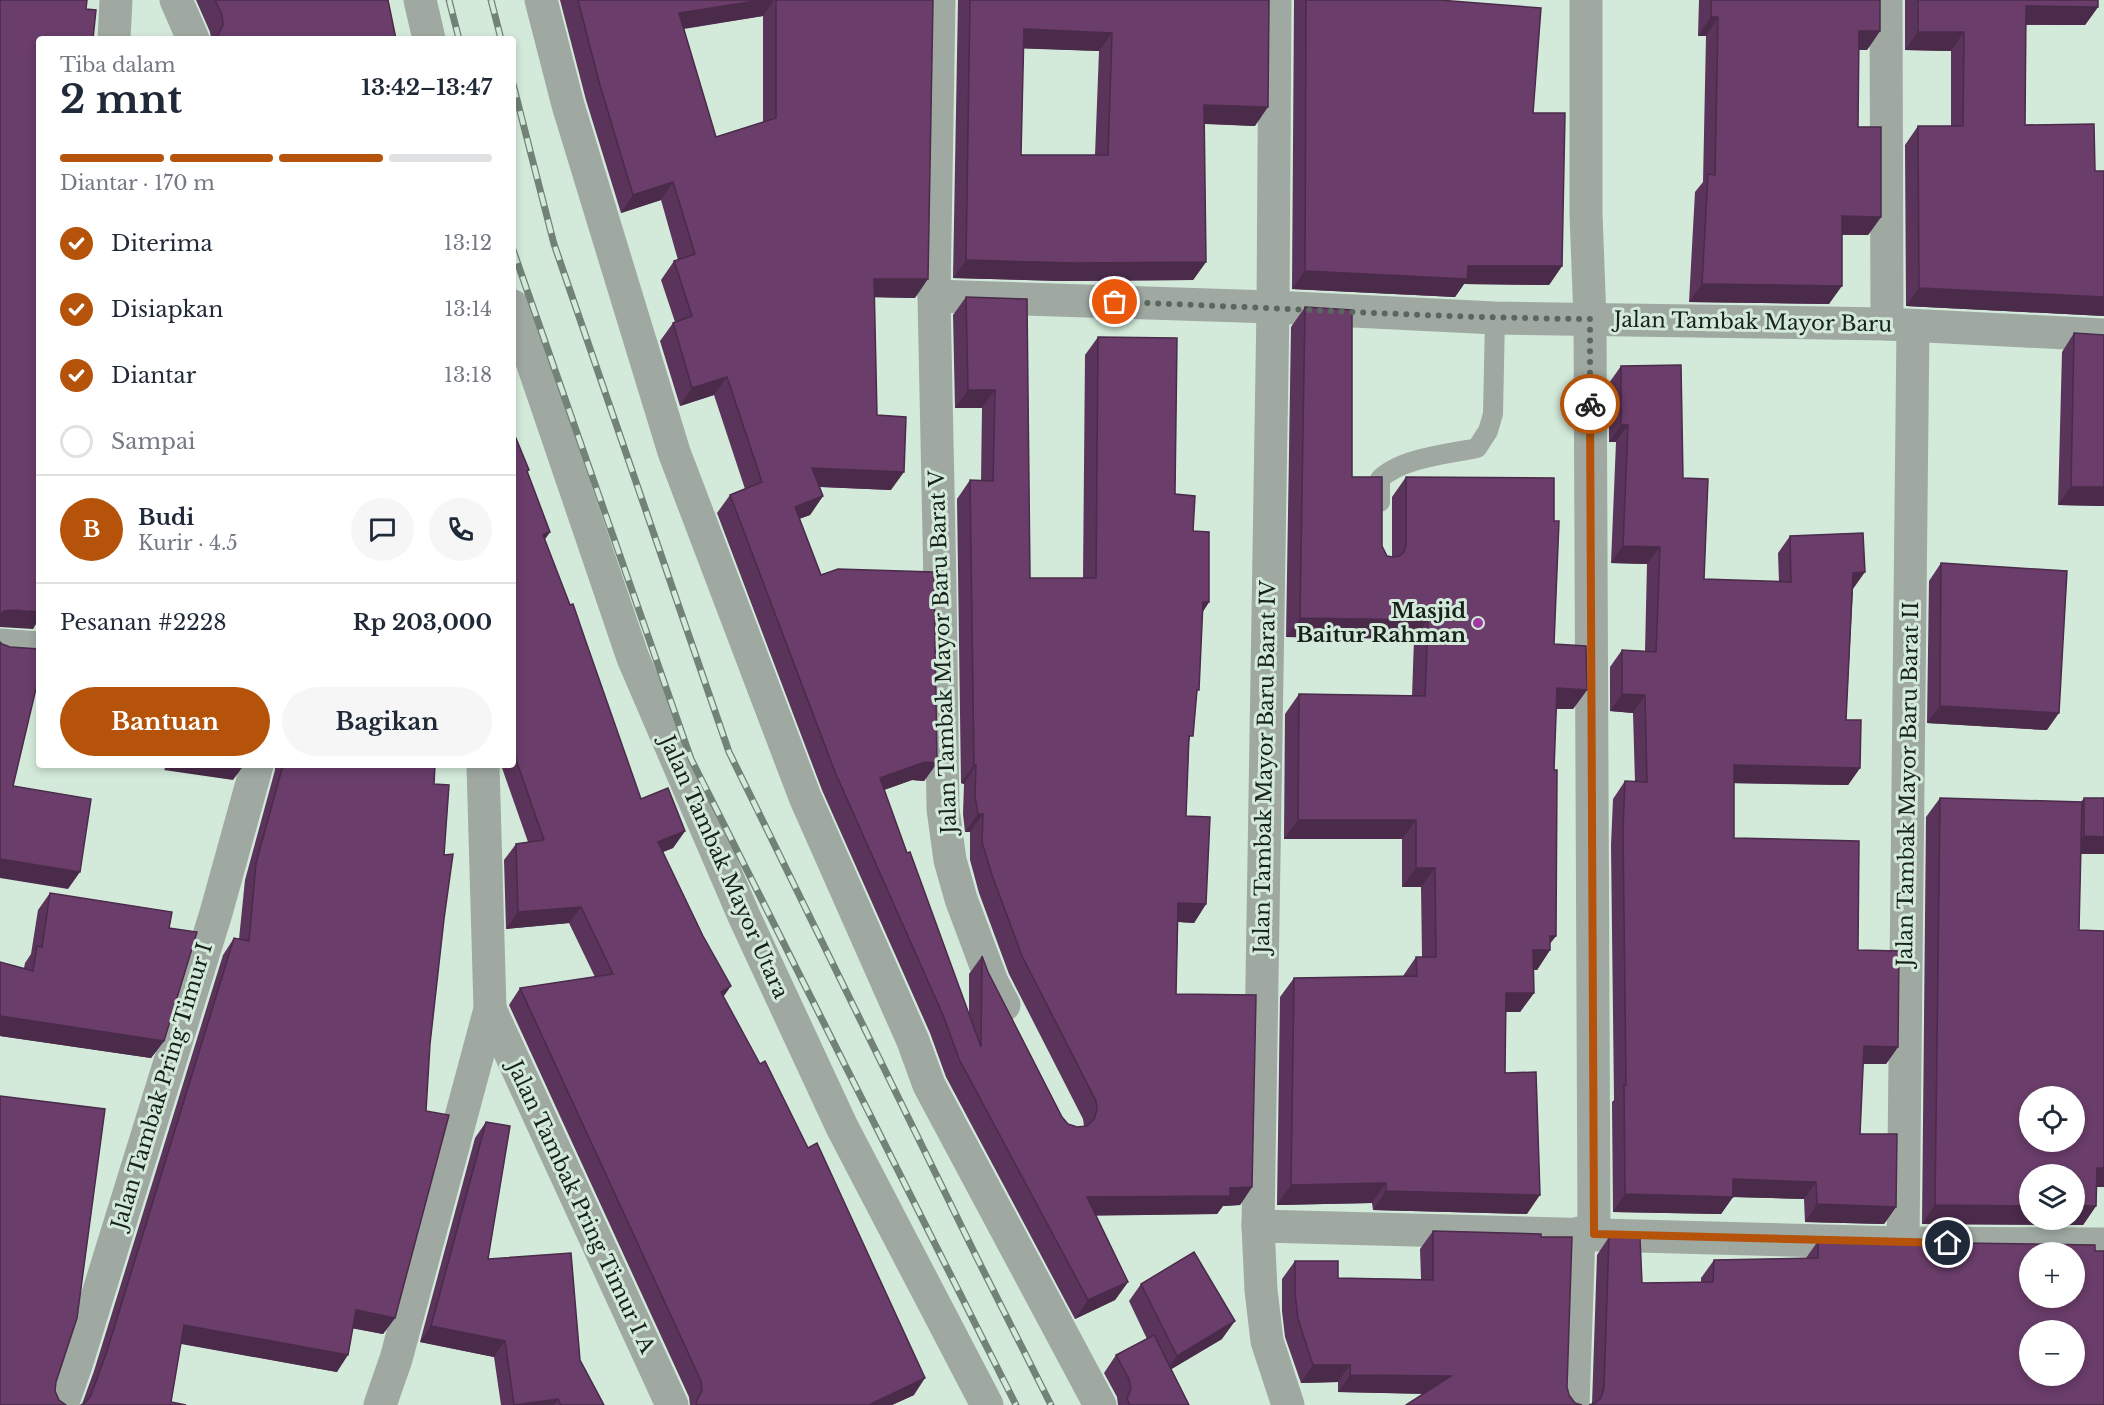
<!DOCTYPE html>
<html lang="id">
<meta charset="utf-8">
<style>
body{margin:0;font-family:"Libre Baskerville",serif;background:#f6f6f7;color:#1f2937;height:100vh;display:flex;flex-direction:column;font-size:22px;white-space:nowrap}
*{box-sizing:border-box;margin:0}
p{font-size:20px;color:#747a83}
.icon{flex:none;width:33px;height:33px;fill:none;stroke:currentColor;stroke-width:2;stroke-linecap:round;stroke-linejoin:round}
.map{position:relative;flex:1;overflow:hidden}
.sheet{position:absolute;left:36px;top:36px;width:480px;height:732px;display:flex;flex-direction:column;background:#fff;border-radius:6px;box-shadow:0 3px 9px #0003}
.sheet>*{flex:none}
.buttons{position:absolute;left:2019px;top:1086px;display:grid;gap:12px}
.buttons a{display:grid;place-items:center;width:66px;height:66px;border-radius:50%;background:#fff;box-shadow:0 3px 9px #0003;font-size:30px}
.pin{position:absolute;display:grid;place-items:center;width:51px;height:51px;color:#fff;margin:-26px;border:3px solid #fff;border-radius:50%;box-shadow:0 2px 6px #0007}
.courier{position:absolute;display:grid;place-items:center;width:60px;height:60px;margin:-30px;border:4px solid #b45309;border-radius:50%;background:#fff;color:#222;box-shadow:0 2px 8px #0007}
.head em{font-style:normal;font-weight:700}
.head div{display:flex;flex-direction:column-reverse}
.head{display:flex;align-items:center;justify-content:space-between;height:102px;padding:0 24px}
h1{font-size:39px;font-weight:700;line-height:45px}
.bar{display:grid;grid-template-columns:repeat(4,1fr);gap:9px 6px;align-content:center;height:72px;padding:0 24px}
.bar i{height:8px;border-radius:4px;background:#e0e1e3}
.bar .active{background:#b45309}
.bar p{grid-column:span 4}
.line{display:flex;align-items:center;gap:15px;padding:0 24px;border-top:2px solid #e0e1e3}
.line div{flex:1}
.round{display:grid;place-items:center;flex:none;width:63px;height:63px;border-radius:32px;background:#f6f6f7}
ol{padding:0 24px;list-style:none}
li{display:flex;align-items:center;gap:18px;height:66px}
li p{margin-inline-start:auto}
li .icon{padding:6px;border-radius:50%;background:#b45309;color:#fff;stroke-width:4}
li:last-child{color:#747a83}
li i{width:33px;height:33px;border:3px solid #e0e1e3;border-radius:50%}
.cta{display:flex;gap:12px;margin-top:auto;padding:12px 24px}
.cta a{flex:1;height:69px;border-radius:36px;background:#b45309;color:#fff;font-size:24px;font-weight:700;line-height:69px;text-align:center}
.cta a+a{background:#f6f6f7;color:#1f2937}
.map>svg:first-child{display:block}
</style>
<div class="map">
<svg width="2104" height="1405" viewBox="0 0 2104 1405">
<rect width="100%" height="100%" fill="#d3eada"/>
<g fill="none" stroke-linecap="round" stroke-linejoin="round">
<!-- service -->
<path stroke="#9fa9a2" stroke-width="20" d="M1380 502V479C1401 458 1448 454 1477 448L1488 431 1493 414 1495 318"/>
<!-- minor -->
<g stroke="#9fa9a2" stroke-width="33">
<path d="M176 0 193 39"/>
<path d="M420 0 429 39"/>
<path d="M541 0 568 105 674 452 805 797 913 1041 929 1085 1100 1405"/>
<path d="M939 0 934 296 940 585 943 809 950 860 961 899 992 982 1004 1005"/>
<path d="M1275 0 1273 307 1258 1226 1261 1290 1267 1341 1288 1405"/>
<path d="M1586 0V214L1590 319 1594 1234"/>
<path d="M1886 0 1887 324"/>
<path d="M114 39 116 0"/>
<path d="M934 296 1273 307 1495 318 1887 324 2104 335"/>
<path d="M513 306 633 658 744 916 842 1127 987 1405"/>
<path d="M0 645 39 648"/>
<path d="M490 1009 672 1405"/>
<path d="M1258 1226 1903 1243 2104 1244"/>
<path d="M1903 1243 1913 326"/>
<path d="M62 1405 76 1365 216 913 257 765"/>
<path d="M380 1405 396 1359 490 1009 483 765"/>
<path d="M1573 1405 1579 1233"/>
</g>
<!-- rail casing -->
<g stroke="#728277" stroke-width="7">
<g id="rail">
<path d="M449 0 459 39"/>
<path d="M491 0 501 39"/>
<path d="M513 84 554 244 729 752 977 1258 1051 1405"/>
<path d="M513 250 691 759 1016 1405"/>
</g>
</g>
<!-- rail -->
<use href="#rail" stroke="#d3eada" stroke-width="4.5" stroke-dasharray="14" stroke-linecap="butt"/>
</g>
<!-- wall -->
<g fill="#5b345b" fill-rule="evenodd">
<path d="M196 0H388L396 39H211L210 32Z"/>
<path d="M560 0H933L915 298 874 297 877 415 891 490 820 487 823 496 810 515 799 519 821 575 937 763 924 781 912 780 884 790 907 853 969 1013V974L982 956 988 972 1062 1117 1068 1124 1077 1127 1084 1126 1083 1119 1009 974 979 893 970 860V832H965L963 814 964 784 961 783 957 499 970 480 981 481 982 408H955L953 315 966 297 1027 299 1030 578H1083L1085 355 1098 337 1193 531 1209 602 1202 613 1196 694 1189 743 1186 816 1206 904 1194 923 1178 922 1176 994 1252 1187 1240 1205 1223 1206 1217 1214 1096 1215 1128 1282 1115 1300 1075 1319 946 1077 930 1033 822 790 717 513 730 495 745 489 714 395 680 406 660 341 673 323 675 322 661 280 674 261 678 260 661 200 621 213 586 100ZM763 16V122L716 137 684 29Z"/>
<path d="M958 0H1269L1255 126 1204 124 1206 262 1193 280 1062 281 953 278ZM1023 48 1099 51 1095 155H1021Z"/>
<path d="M1294 0H1439L1533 113 1562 266 1549 285 1464 284 1455 297 1292 289Z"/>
<path d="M1699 0H1880V31L1867 50H1859L1858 127 1881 217 1868 235H1842L1829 304 1689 302 1695 192 1703 182 1706 36H1698Z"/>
<path d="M1905 0H2098V7L2085 25H2026L2025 125 2095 171H2104V316L1906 306 1905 145 1918 126H1951V51L1905 50Z"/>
<path d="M1305 307 1352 477 1382 546 1387 556 1392 557V497L1406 477 1554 644 1587 690 1573 709H1556L1554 770 1556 936 1550 943V950L1537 970H1533L1534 993 1520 1012H1506L1505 1073 1527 1214 1373 1210 1372 1203 1277 1205 1280 997 1294 978 1403 976 1416 957H1422L1421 887H1402V839H1284L1285 714 1299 694 1412 696 1414 639 1286 637 1291 327Z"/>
<path d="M2074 333 2104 335V506L2058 505 2062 352Z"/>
<path d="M1621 366 1683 478 1704 579 1779 582 1778 553 1790 536 1853 589 1846 720 1860 768 1848 785 1734 783V838L1858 950 1898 1047 1886 1064H1863L1860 1134 1896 1207 1884 1224 1805 1222 1804 1199 1733 1197 1721 1214 1613 1212 1612 1102 1614 1100 1611 845 1613 799 1625 781 1635 782 1633 713 1610 711V667L1622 650 1645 651 1647 564 1611 563 1616 442H1609V383Z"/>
<path d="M513 431 529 470 527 472 550 532 545 539 641 799 685 831 673 848 663 852 723 997 914 1395 892 1405H690L689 1397 509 1005 520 988 595 977 569 923 506 929 504 860 516 844 528 842 501 765H513Z"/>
<path d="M1941 563 2047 730 1927 723 1929 581Z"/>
<path d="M275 765H435L434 784 444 855V919L395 1318 383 1334 353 1328 337 1372 181 1344 82 1404 94 1371 223 955 234 938 239 939 245 880 275 770Z"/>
<path d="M1940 798 2081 802 2084 798 2104 854H2081L2079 930 2104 931V1187H2097L2096 1206 2083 1225 1922 1224 1926 817Z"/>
<path d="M50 893 169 928 164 1041 151 1058 0 1036V962L24 968 25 963 31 954 38 910Z"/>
<path d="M486 1122 488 1259 580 1360 604 1405H501L494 1357 420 1342 475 1138Z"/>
<path d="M1433 1231 1541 1234 1424 1394 1338 1392V1382L1301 1383 1285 1337 1282 1311V1279L1295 1261 1338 1278 1421 1279 1420 1249Z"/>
<path d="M1609 1237 1642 1283 1701 1282V1278L1714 1260 1806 1258 1818 1241 2095 1251 1592 1404 1597 1255Z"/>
<path d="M1141 1284 1222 1339 1171 1369 1189 1405H1118L1117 1397 1104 1373 1116 1355 1147 1339 1129 1301Z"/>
</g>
<!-- shaded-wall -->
<g fill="#4a2b4a">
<path d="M762 0H774L763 16 667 31 679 13Z"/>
<path d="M2026 6 2098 7 2085 25 2014 24Z"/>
<path d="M1711 17H1718L1706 36H1698Z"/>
<path d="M1024 29 1112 33 1099 51 1011 48Z"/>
<path d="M1859 31H1880L1867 50 1846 49Z"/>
<path d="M1918 32H1964L1951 51 1905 50Z"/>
<path d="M1204 105 1268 107 1255 126 1191 123Z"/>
<path d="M673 182 661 200 621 213 633 195Z"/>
<path d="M1842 216 1881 217 1868 235 1829 234Z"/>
<path d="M966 260 1206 262 1193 280 1062 281 953 278Z"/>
<path d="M1468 266H1562L1549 285 1464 284 1455 297 1292 289 1305 271Z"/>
<path d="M874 279H928L915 298 861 297Z"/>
<path d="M1702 284 1842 286 1829 304 1689 302Z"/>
<path d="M1919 288 2104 297V316L1906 306Z"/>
<path d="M727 377 714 395 680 406 692 388Z"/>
<path d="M968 390H995L982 408H955Z"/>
<path d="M1621 425H1628L1616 442H1609Z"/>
<path d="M812 468 904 472 891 490 800 486Z"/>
<path d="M2071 487H2104V506L2058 505Z"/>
<path d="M823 496 810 515 782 525 795 507Z"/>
<path d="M550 532 538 549 543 535Z"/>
<path d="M1623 546 1660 547 1647 564 1611 563Z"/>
<path d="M1865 572 1853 589V573Z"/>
<path d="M1203 602H1209L1197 621Z"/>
<path d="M13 610 39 612V619L33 629 0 627V615L4 611Z"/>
<path d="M1300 618 1428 620 1414 639 1286 637Z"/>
<path d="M1557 688 1587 690 1573 709 1543 708Z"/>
<path d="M1622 694 1645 695 1633 713 1610 711Z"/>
<path d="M1940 706 2059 713 2047 730 1927 723Z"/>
<path d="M925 762 937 763 924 781 912 780 867 796 880 778Z"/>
<path d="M167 765H244L233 780 164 770Z"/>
<path d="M974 765H976L964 784 961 783Z"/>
<path d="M1734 765 1860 768 1848 785 1722 783Z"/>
<path d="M978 814H983L970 832H965Z"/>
<path d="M1298 820H1416L1402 839H1284Z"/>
<path d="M685 831 673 848 647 858 658 842Z"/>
<path d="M2084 836 2104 837V854H2071Z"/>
<path d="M0 859 80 872 68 889 0 878Z"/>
<path d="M1416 868H1435L1421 887H1402Z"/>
<path d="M1178 903 1206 904 1194 923 1166 921Z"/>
<path d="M581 907 569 923 506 929 518 912Z"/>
<path d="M1550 936H1556L1545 950H1550L1537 970H1520L1533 950Z"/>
<path d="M731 986 719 1003 721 992Z"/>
<path d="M1506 993H1534L1520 1012H1493Z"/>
<path d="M0 1016 164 1041 151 1058 0 1036Z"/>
<path d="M1864 1046 1898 1047 1886 1064H1852Z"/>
<path d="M2097 1168H2104V1187H2084Z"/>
<path d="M1733 1179 1816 1182 1804 1199 1733 1197 1721 1214 1613 1212 1625 1194Z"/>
<path d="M1386 1183 1372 1203 1277 1205 1291 1185Z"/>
<path d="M1252 1187 1240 1205 1223 1206 1217 1214 1074 1216 1087 1197 1230 1188Z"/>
<path d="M1386 1191 1540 1195 1527 1214 1373 1210Z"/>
<path d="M1817 1204 1896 1207 1884 1224 1805 1222Z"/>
<path d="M1935 1205 2030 1206V1220H2074V1206H2096L2083 1225 1922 1224Z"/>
<path d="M1128 1282 1115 1300 1075 1319 1088 1300Z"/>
<path d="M356 1310 395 1318 383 1334 345 1327Z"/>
<path d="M1235 1321 1222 1339 1165 1373 1177 1356Z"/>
<path d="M184 1325 348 1355 337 1372 173 1342Z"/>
<path d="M431 1326 505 1341 494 1357 420 1342Z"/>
<path d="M1313 1365H1350L1338 1382 1301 1383Z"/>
<path d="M1350 1375 1451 1376 1439 1394 1338 1392Z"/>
<path d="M925 1378 914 1395 892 1405H869Z"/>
<path d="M558 1399 554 1405H516Z"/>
</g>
<!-- building -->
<g fill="#6a3d6a" stroke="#4a2b4a" stroke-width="1.5" fill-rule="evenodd">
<path d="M0 0H87L86 9 96 10 93 39H39V612L13 610 4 611 0 615Z"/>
<path d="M215 0H388L396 39H218V35L223 25 222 15Z"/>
<path d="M578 0H762L679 13 716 137 776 118V0H933L928 279H874L877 415 906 417 904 472 812 468 823 496 795 507 821 575 838 569 934 572 937 763 925 762 880 778 907 853 910 852 981 1047 982 956 988 972 1062 1117 1068 1124 1077 1127 1087 1126 1094 1119 1097 1110 1096 1101 1022 956 992 875 982 842 983 814H978L975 796 976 765H974L970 480 993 481 995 390H968L966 297 1027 299 1030 578H1096L1098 337 1177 338 1175 494 1195 496 1193 531 1209 532V602H1203L1199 690H1197L1193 736H1189L1186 816 1210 817 1206 904 1178 903 1176 994 1256 995 1252 1187 1230 1188V1196L1087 1197 1128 1282 1088 1300 959 1059 943 1015 835 772 730 495 762 482 727 377 692 388 673 323 692 316 674 261 695 254 673 182 633 195 599 82Z"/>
<path d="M970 0H1269L1268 107 1204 105 1206 262 1074 263 966 260ZM1024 29 1112 33 1108 155H1021Z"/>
<path d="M1306 0H1439L1541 8 1533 113H1565L1562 266H1468L1467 279 1305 271Z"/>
<path d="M1711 0H1880V31H1859L1858 127H1881V217L1842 216V286L1702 284 1708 174 1715 175 1718 17H1711Z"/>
<path d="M1918 0H2098V7L2026 6 2025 125 2094 124 2095 171H2104V297L1919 288 1918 126H1963L1964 32H1918Z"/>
<path d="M1305 307 1352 310V477H1382V546L1387 556 1393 557 1399 556 1404 552 1406 546V477L1554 478V521H1559L1554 644 1586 646 1587 690 1557 688 1554 770H1557L1556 936H1550V950H1533L1534 993H1506L1505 1073 1536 1072 1540 1195 1386 1191V1183L1291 1185 1294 978 1417 976 1416 957H1436L1435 868H1416V820H1298L1299 694 1425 696 1428 620 1300 618Z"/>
<path d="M2074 333 2104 335V487H2071Z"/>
<path d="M1681 365 1683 478 1708 479 1704 579 1791 582 1790 536 1863 533 1865 572 1853 573 1846 720H1861L1860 768 1734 765V838L1859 841 1858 950 1899 951 1898 1047 1864 1046 1860 1134H1897L1896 1207 1817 1204 1816 1182 1733 1179V1197L1625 1194 1624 1085H1626L1623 828 1625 781 1647 782 1645 695 1622 694V650L1656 652 1660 547 1623 546 1628 425H1621V366Z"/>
<path d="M513 431 529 470 527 471 550 532 543 535 570 605 573 604 585 639 641 799 668 788 685 831 658 842 703 936 731 986 721 992 760 1064 765 1061 808 1148 817 1143 925 1378 869 1405H697L696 1402 702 1391 701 1381 520 988 613 974 581 907 518 912 516 844 544 840 513 751Z"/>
<path d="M1941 563 2067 571 2059 713 1940 706Z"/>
<path d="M0 642 2 644 10 647 39 649V676L13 786 91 799 80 872 0 859Z"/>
<path d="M283 765H435L434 784 449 785 444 855 453 854 444 919 430 1044 426 1111 449 1115 395 1318 356 1310 348 1355 184 1325 171 1402 186 1405H81L86 1402 91 1395 106 1354 234 938 249 941 256 863Z"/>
<path d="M1940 798 2082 802 2079 930 2104 931V1168H2097L2096 1206H2074V1174H2030V1206L1935 1205ZM2030 1096H2074V1142H2030Z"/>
<path d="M2084 798H2104V837L2084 836Z"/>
<path d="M50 893 172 912 169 928 197 932 164 1041 0 1016V962L33 971 37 946 42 947Z"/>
<path d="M0 1096 105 1109 77 1318 56 1382 55 1391 59 1400 66 1405H0Z"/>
<path d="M486 1122 510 1126 488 1259 571 1253 580 1360 604 1405H561L558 1399 514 1405 505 1341 431 1326Z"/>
<path d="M1433 1231 1541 1234V1237H1572L1567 1387 1569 1395 1575 1403 1582 1405H1406L1451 1376 1350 1375V1365H1313L1298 1319 1295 1293V1261H1338V1278L1433 1280Z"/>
<path d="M1609 1237 1640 1238 1642 1283 1713 1282 1714 1260 1818 1258V1241L2095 1245V1251H2104V1405H1589L1595 1403 1601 1398 1604 1388ZM2030 1252H2074V1298H2030ZM2030 1330H2074V1376H2030Z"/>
<path d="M1194 1252 1235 1321 1177 1356 1141 1284Z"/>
<path d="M1154 1335 1189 1405H1130L1127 1399 1131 1388 1129 1379 1116 1355Z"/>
</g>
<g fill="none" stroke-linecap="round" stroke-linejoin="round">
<!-- done -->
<path stroke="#59675e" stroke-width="6" stroke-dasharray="0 10.8" d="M1115 302C1273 307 1431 318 1590 319V404"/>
<!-- route -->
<path stroke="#b45309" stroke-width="8" d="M1590 404 1594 1234 1948 1243"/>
</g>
<!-- markers -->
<circle fill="#9e399e" stroke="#d3eada" stroke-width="2" cx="1478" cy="623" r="6"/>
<g text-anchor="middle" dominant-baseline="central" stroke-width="6" stroke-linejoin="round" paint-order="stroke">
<!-- street labels -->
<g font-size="21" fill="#18211b" stroke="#d3eada">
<text transform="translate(1753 322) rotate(1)">Jalan Tambak Mayor Baru</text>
<text transform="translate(943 652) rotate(-92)">Jalan Tambak Mayor Baru Barat V</text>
<text transform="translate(1265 767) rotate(-89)">Jalan Tambak Mayor Baru Barat IV</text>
<text transform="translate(1908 784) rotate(-89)">Jalan Tambak Mayor Baru Barat II</text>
<text transform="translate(724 867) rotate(66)">Jalan Tambak Mayor Utara</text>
<text transform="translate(162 1086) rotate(-73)">Jalan Tambak Pring Timur I</text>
<text transform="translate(581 1207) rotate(65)">Jalan Tambak Pring Timur I A</text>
</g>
<!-- poi labels -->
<g font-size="21" font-weight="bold" fill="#18211b" stroke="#d3eada" text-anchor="end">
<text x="1466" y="611">Masjid<tspan x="1466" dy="24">Baitur Rahman</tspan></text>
</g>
</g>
</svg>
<div class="buttons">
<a><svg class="icon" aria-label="locate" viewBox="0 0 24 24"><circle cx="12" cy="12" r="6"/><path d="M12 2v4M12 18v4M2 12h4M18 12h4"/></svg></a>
<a><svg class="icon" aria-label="layers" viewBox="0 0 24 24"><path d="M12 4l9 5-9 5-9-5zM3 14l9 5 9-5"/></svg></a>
<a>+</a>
<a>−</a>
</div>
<div class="pin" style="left:1115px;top:302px;background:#ea580c"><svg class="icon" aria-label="bag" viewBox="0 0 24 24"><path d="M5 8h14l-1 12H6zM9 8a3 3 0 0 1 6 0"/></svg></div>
<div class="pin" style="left:1948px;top:1243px;background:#1f2937"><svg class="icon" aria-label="home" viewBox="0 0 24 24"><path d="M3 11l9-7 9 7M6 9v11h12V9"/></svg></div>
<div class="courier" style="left:1590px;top:404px"><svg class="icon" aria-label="bike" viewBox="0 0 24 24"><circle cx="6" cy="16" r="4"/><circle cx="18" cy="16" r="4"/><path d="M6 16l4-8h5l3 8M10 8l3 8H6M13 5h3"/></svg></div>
<section class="sheet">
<div class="head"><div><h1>2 mnt</h1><p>Tiba dalam</p></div><em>13:42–13:47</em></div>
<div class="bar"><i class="active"></i><i class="active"></i><i class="active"></i><i></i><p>Diantar · 170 m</p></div>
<ol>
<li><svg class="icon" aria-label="check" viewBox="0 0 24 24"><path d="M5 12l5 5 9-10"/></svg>Diterima<p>13:12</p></li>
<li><svg class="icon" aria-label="check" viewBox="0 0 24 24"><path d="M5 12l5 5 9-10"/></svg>Disiapkan<p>13:14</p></li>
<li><svg class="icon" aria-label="check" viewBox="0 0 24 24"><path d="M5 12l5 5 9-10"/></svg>Diantar<p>13:18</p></li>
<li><i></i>Sampai</li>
</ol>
<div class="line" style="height:108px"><b class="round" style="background:#b45309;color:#fff">B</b><div><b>Budi</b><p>Kurir · 4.5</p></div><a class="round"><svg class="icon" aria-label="chat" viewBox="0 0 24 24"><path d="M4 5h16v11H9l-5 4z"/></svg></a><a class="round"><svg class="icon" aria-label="phone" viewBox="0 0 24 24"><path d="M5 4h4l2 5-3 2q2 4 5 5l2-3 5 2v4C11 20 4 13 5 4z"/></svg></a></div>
<div class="line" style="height:78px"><div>Pesanan #2228</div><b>Rp 203,000</b></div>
<div class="cta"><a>Bantuan</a><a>Bagikan</a></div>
</section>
</div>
